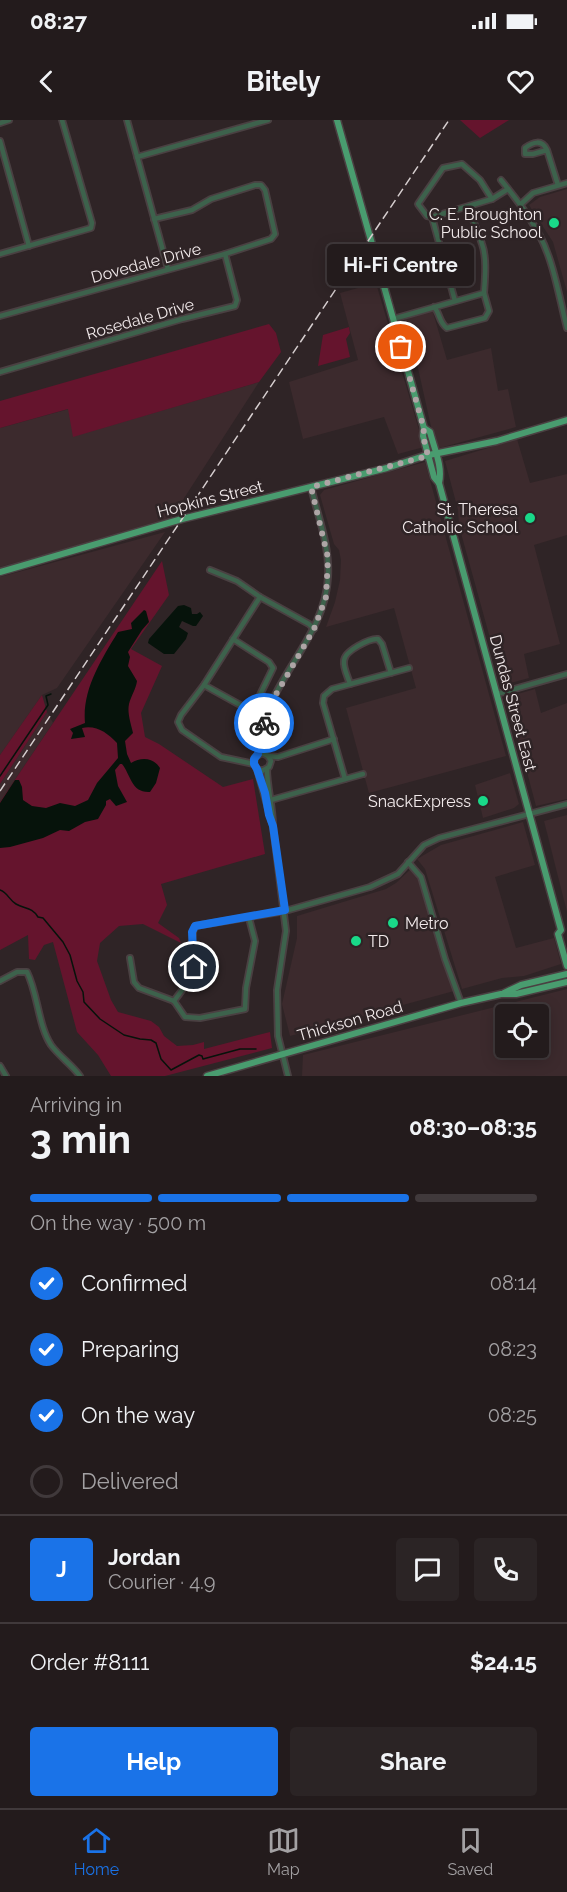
<!DOCTYPE html>
<meta charset="utf-8">
<style>
body{margin:0;font-family:Raleway,sans-serif;background:#2b2425;color:#f1f3f6;height:100vh;display:flex;flex-direction:column;font-size:22px;white-space:nowrap}
*{box-sizing:border-box;margin:0}
p{font-size:20px;color:#a3a1a3}
.icon{flex:none;width:33px;height:33px;fill:none;stroke:currentColor;stroke-width:2;stroke-linecap:round;stroke-linejoin:round}
.map{position:relative;height:956px;overflow:hidden}
.drawer{display:flex;flex-direction:column;background:#231b1c;flex:1}
.drawer>*{flex:none}
.controls{position:absolute;left:495px;top:884px;display:grid;gap:12px}
.controls a{display:grid;place-items:center;width:54px;height:54px;border-radius:6px;background:#231b1c;box-shadow:0 3px 15px #0003,0 0 0 2px #40393b;font-size:30px}
.pin{position:absolute;display:grid;place-items:center;width:51px;height:51px;color:#fff;margin:-26px;border:3px solid #fff;border-radius:50%;box-shadow:0 2px 6px #0007}
.courier{position:absolute;display:grid;place-items:center;width:60px;height:60px;margin:-30px;border:4px solid #1a73e8;border-radius:50%;background:#fff;color:#222;box-shadow:0 2px 8px #0007}
.bubble{position:absolute;height:42px;border-radius:6px;background:#231b1c;box-shadow:0 3px 15px #0003,0 0 0 2px #40393b;font-size:20px;font-weight:700;line-height:42px;text-align:center}
.overview em{font-style:normal;font-weight:700}
.overview div{display:flex;flex-direction:column-reverse}
.overview{display:flex;align-items:center;justify-content:space-between;height:102px;padding:0 30px}
h1{font-size:39px;font-weight:700;line-height:45px}
.bar{display:grid;grid-template-columns:repeat(4,1fr);gap:9px 6px;align-content:center;height:72px;padding:0 30px}
.bar i{height:8px;border-radius:4px;background:#40393b}
.bar .current{background:#1a73e8}
.bar p{grid-column:span 4}
.line{display:flex;align-items:center;gap:15px;padding:0 30px;border-top:2px solid #40393b}
.line div{flex:1}
.round{display:grid;place-items:center;flex:none;width:63px;height:63px;border-radius:6px;background:#2b2425}
ol{padding:0 30px;list-style:none}
li{display:flex;align-items:center;gap:18px;height:66px}
li p{margin-inline-start:auto}
li .icon{padding:6px;border-radius:50%;background:#1a73e8;color:#fff;stroke-width:4}
li:last-child{color:#a3a1a3}
li i{width:33px;height:33px;border:3px solid #40393b;border-radius:50%}
.button{display:flex;gap:12px;margin-top:auto;padding:12px 30px}
.button a{flex:1;height:69px;border-radius:6px;background:#1a73e8;color:#fff;font-size:24px;font-weight:700;line-height:69px;text-align:center}
.button a+a{background:#2b2425;color:#f1f3f6}
.status{display:flex;justify-content:space-between;align-items:center;height:42px;padding:0 30px;background:#231b1c;direction:ltr}
.status svg{height:16px;fill:currentColor}
header{display:flex;justify-content:space-between;align-items:center;height:78px;padding:0 30px;background:#231b1c;font-size:27px;font-weight:700}
.tabs{display:flex;justify-content:space-around;align-items:center;height:84px;border-top:2px solid #40393b;background:#231b1c;font-size:16px;color:#a3a1a3}
.tabs a{display:grid;justify-items:center;gap:3px}
.tabs .current{color:#1a73e8}
.map>svg:first-child{display:block}
</style>
<div class="status"><b>08:27</b><svg viewBox="0 0 49 12"><path d="M0 12V9h3v3zM5 12V6h3v6zM10 12V3h3v9zM15 12V0h3v12zM26 1h20v11H26zM47 4h2v5h-2z"/></svg></div>
<header><svg class="icon" aria-label="back" viewBox="0 0 24 24"><path d="M15 5l-7 7 7 7"/></svg>Bitely<svg class="icon" aria-label="heart" viewBox="0 0 24 24"><path d="M12 20l-8-8c-3-5 5-10 8-4 3-6 11-1 8 4z"/></svg></header>
<div class="map">
<svg width="567" height="956" viewBox="0 0 567 956">
<rect width="100%" height="100%" fill="#2f2426"/>
<!-- built -->
<g fill="#3c2a2d" fill-rule="evenodd">
<path d="M567 69V172L553 122 529 85 540 77Z"/>
<path d="M376 163 424 327 398 334 384 297 303 319 289 262 358 240 340 173Z"/>
<path d="M432 189 447 240 491 228 498 271 508 269 516 307 436 329 418 248 404 197Z"/>
<path d="M259 262 170 400 0 447V308L69 289 74 316Z"/>
<path d="M517 319 530 363 567 354V415L534 425 560 524 524 534 529 558 503 565 459 406 458 390 445 341Z"/>
<path d="M425 342 506 636 369 673 346 588 416 568 394 488 326 507 335 482 340 460 341 440 339 430 334 424 320 375 324 370Z"/>
<path d="M165 412 57 568 42 575 0 635V457Z"/>
<path d="M535 569 541 593 567 583V679L536 686 507 577Z"/>
<path d="M47 592 53 603 0 682V664Z"/>
<path d="M510 653 519 684 514 688 483 698 475 665Z"/>
<path d="M567 695V792L544 701Z"/>
<path d="M523 702 535 745 495 757 516 828 554 818 561 844 524 856 502 858 462 869 425 749 417 739 441 725Z"/>
<path d="M412 748 417 756 454 871 290 916 282 884 297 818V796L386 769 396 763Z"/>
<path d="M567 869V956H302L303 935ZM506 894H538V927H506Z"/>
</g>
<!-- green -->
<g fill="#65142d">
<path d="M460 0H509L480 18Z"/>
<path d="M269 204 276 213 281 232 259 262 73 317 68 289 0 308V281Z"/>
<path d="M349 207 350 213 346 219 350 237 318 246 323 215Z"/>
<path d="M162 441 169 475 131 529 162 546 141 593 145 617 159 624 223 667 253 659 265 734 161 764 167 785 158 803 179 818 181 823 143 804 119 806 100 823 97 841 111 880 118 892 151 901 159 907 164 916 177 926 193 925 204 922V929L270 912 272 928 165 956H111L98 935 77 912 53 822 44 825 35 840 29 839 28 815 0 830V682Z"/>
<path d="M42 575 47 592 0 664V635Z"/>
</g>
<!-- water -->
<g fill="#06130b">
<path d="M184 485 191 488 192 494H197L200 492 203 496 196 506H193L182 501 179 507 188 513 186 519 174 534H164L148 523 149 519 178 486Z"/>
<path d="M144 490 146 491 149 502 142 510 128 532 130 537 128 546 137 561C136 569 131 576 129 584 127 593 131 604 133 613L125 621 127 634 131 643C141 637 153 637 160 648L156 663 150 672C131 673 131 655 122 644H120L115 650 118 666 127 682 116 686 110 679 106 681V685L98 699 85 702 69 711 60 710 43 718 10 727 0 728V683L15 660H19L22 667 23 680 32 686 46 688 60 683 75 686 88 680 97 663 118 638 117 623C107 613 97 605 82 608L85 617 71 619 73 613 70 609 85 603C82 570 101 540 118 512L132 509 131 503Z"/>
</g>
<g fill="none" stroke-linecap="round" stroke-linejoin="round">
<!-- stream -->
<g stroke="#06130b" stroke-width="1.5">
<path d="M0 656 48 585 46 576 51 574"/>
<path d="M0 770C8 773 9 780 16 784 25 789 32 787 38 797L43 798 63 822 70 835 77 861 83 872 84 882 100 899 124 915 140 919 151 920 156 923 161 939 171 950 199 935 202 936 203 939 240 929H256"/>
</g>
<!-- minor casing -->
<g stroke="#4a4042" stroke-width="8">
<g id="minor">
<path d="M127 0 168 149"/>
<path d="M0 3 9 0"/>
<path d="M0 21 29 126"/>
<path d="M547 30 533 34H525V28C533 22 542 19 547 30L558 65"/>
<path d="M137 37 268 0"/>
<path d="M501 60C515 77 528 94 539 114 554 142 559 177 567 208"/>
<path d="M521 84 533 73 567 63"/>
<path d="M432 97 427 96 418 84 443 48 462 44 480 60 492 79"/>
<path d="M432 97 455 181"/>
<path d="M432 97 492 79 508 69"/>
<path d="M0 134 91 108 92 103 62 0"/>
<path d="M434 187C440 193 439 203 447 208L485 198 489 191 484 173"/>
<path d="M0 196 225 134 271 119 275 114 265 70 261 65H255L211 79 192 90 154 99"/>
<path d="M393 199 484 173C485 158 487 138 482 124 478 111 472 100 469 87"/>
<path d="M0 252 182 199 235 186 237 180 225 134"/>
<path d="M210 450 237 461 260 477 309 504 314 509"/>
<path d="M350 564C348 557 343 548 344 541 344 531 370 518 378 519L382 524 391 553"/>
<path d="M204 565 242 586H253L257 581 273 548 269 542 233 519"/>
<path d="M497 574 567 554"/>
<path d="M258 634C261 617 264 597 272 581 291 540 326 504 328 457 330 426 318 397 311 367"/>
<path d="M266 634 268 599"/>
<path d="M268 636 278 637 334 619"/>
<path d="M254 644 255 637 262 633 268 636 271 641 269 647 262 651 257 649 254 644 221 637 182 610 178 602 181 595 204 565 260 477"/>
<path d="M257 649 272 703"/>
<path d="M267 649C267 668 273 686 273 706L286 811 277 870 278 916 288 956"/>
<path d="M345 659 323 583 324 576 332 569 409 548"/>
<path d="M271 680 363 654"/>
<path d="M408 742 421 757 445 839 461 883"/>
<path d="M130 838 134 862 139 868 174 881"/>
<path d="M0 861 17 852H27C38 874 38 905 51 925 59 936 72 945 80 956"/>
<path d="M174 881C182 870 192 859 194 846 195 833 189 818 195 806L285 791 370 767 398 754 424 725 439 718 567 684"/>
<path d="M174 881 185 897 200 898 245 889 246 868 255 821 249 798"/>
<path d="M0 946 6 956"/>
</g>
</g>
<!-- major casing -->
<g stroke="#4a4042" stroke-width="9">
<g id="major">
<path d="M337 0 424 308 423 316 434 357 439 363 561 810 558 814 567 846"/>
<path d="M424 308 430 312C434 328 443 347 439 363"/>
<path d="M0 452 182 399 387 348 424 336 497 321 567 300"/>
<path d="M504 873 521 865 567 854"/>
<path d="M207 956 461 883 501 874H516L567 862"/>
</g>
</g>
<!-- minor -->
<use href="#minor" stroke="#3d624c" stroke-width="4.5"/>
<!-- major -->
<use href="#major" stroke="#499c6f" stroke-width="6"/>
<!-- rail -->
<path stroke="#d6cecf" stroke-width="1.5" stroke-dasharray="9 4.5" stroke-linecap="butt" d="M0 671 449 0"/>
</g>
<g fill="none" stroke-linecap="round" stroke-linejoin="round">
<!-- done -->
<path stroke="#aea5a6" stroke-width="6" stroke-dasharray="0 10.8" d="M264 603 271 583 314 509 326 477 328 438 311 367 428 336 423 316 424 309 401 227"/>
<!-- route -->
<path stroke="#1a73e8" stroke-width="8" d="M194 847 192 812 195 806 285 790 273 706 269 695 265 673 257 649 254 644V639L258 634 264 603"/>
</g>
<!-- markers -->
<g fill="#19d989" stroke="#2f2426" stroke-width="2">
<circle cx="554" cy="103" r="6"/>
<circle cx="530" cy="398" r="6"/>
<circle cx="483" cy="681" r="6"/>
<circle cx="393" cy="803" r="6"/>
<circle cx="356" cy="821" r="6"/>
</g>
<g text-anchor="middle" dominant-baseline="central" stroke-width="5" stroke-linejoin="round" paint-order="stroke">
<!-- poi labels -->
<g font-size="16" fill="#f2eaeb" stroke="#2f2426" text-anchor="end">
<text x="542" y="94">C. E. Broughton<tspan x="542" dy="18">Public School</tspan></text>
<text x="518" y="389">St. Theresa<tspan x="518" dy="18">Catholic School</tspan></text>
<text x="471" y="681">SnackExpress</text>
<text x="405" y="803" text-anchor="start">Metro</text>
<text x="368" y="821" text-anchor="start">TD</text>
</g>
<!-- street labels -->
<g font-size="16" fill="#f2eaeb" stroke="#2f2426">
<text transform="translate(146 143) rotate(-15)">Dovedale Drive</text>
<text transform="translate(140 199) rotate(-16)">Rosedale Drive</text>
<text transform="translate(210 379) rotate(-14)">Hopkins Street</text>
<text transform="translate(513 583) rotate(75)">Dundas Street East</text>
<text transform="translate(350 901) rotate(-16)">Thickson Road</text>
</g>
</g>
</svg>
<div class="controls">
<a><svg class="icon" aria-label="locate" viewBox="0 0 24 24"><circle cx="12" cy="12" r="6"/><path d="M12 2v4M12 18v4M2 12h4M18 12h4"/></svg></a>
</div>
<div class="pin" style="left:401px;top:227px;background:#ea580c"><svg class="icon" aria-label="bag" viewBox="0 0 24 24"><path d="M5 8h14l-1 12H6zM9 8a3 3 0 0 1 6 0"/></svg></div>
<div class="pin" style="left:194px;top:847px;background:#1f2937"><svg class="icon" aria-label="home" viewBox="0 0 24 24"><path d="M3 11l9-7 9 7M6 9v11h12V9"/></svg></div>
<div class="courier" style="left:264px;top:603px"><svg class="icon" aria-label="bike" viewBox="0 0 24 24"><circle cx="6" cy="16" r="4"/><circle cx="18" cy="16" r="4"/><path d="M6 16l4-8h5l3 8M10 8l3 8H6M13 5h3"/></svg></div>
<div class="bubble" style="left:327px;top:124px;width:147px">Hi-Fi Centre</div>
</div>
<section class="drawer">
<div class="overview"><div><h1>3 min</h1><p>Arriving in</p></div><em>08:30–08:35</em></div>
<div class="bar"><i class="current"></i><i class="current"></i><i class="current"></i><i></i><p>On the way · 500 m</p></div>
<ol>
<li><svg class="icon" aria-label="check" viewBox="0 0 24 24"><path d="M5 12l5 5 9-10"/></svg>Confirmed<p>08:14</p></li>
<li><svg class="icon" aria-label="check" viewBox="0 0 24 24"><path d="M5 12l5 5 9-10"/></svg>Preparing<p>08:23</p></li>
<li><svg class="icon" aria-label="check" viewBox="0 0 24 24"><path d="M5 12l5 5 9-10"/></svg>On the way<p>08:25</p></li>
<li><i></i>Delivered</li>
</ol>
<div class="line" style="height:108px"><b class="round" style="background:#1a73e8;color:#fff">J</b><div><b>Jordan</b><p>Courier · 4.9</p></div><a class="round"><svg class="icon" aria-label="chat" viewBox="0 0 24 24"><path d="M4 5h16v11H9l-5 4z"/></svg></a><a class="round"><svg class="icon" aria-label="phone" viewBox="0 0 24 24"><path d="M5 4h4l2 5-3 2q2 4 5 5l2-3 5 2v4C11 20 4 13 5 4z"/></svg></a></div>
<div class="line" style="height:78px"><div>Order #8111</div><b>$24.15</b></div>
<div class="button"><a>Help</a><a>Share</a></div>
</section>
<nav class="tabs">
<a class="current"><svg class="icon" aria-label="home" viewBox="0 0 24 24"><path d="M3 11l9-7 9 7M6 9v11h12V9"/></svg>Home</a>
<a><svg class="icon" aria-label="map" viewBox="0 0 24 24"><path d="M3 6l6-2 6 2 6-2v14l-6 2-6-2-6 2zM9 4v14M15 6v14"/></svg>Map</a>
<a><svg class="icon" aria-label="saved" viewBox="0 0 24 24"><path d="M7 4h10v16l-5-4-5 4z"/></svg>Saved</a>
</nav>
